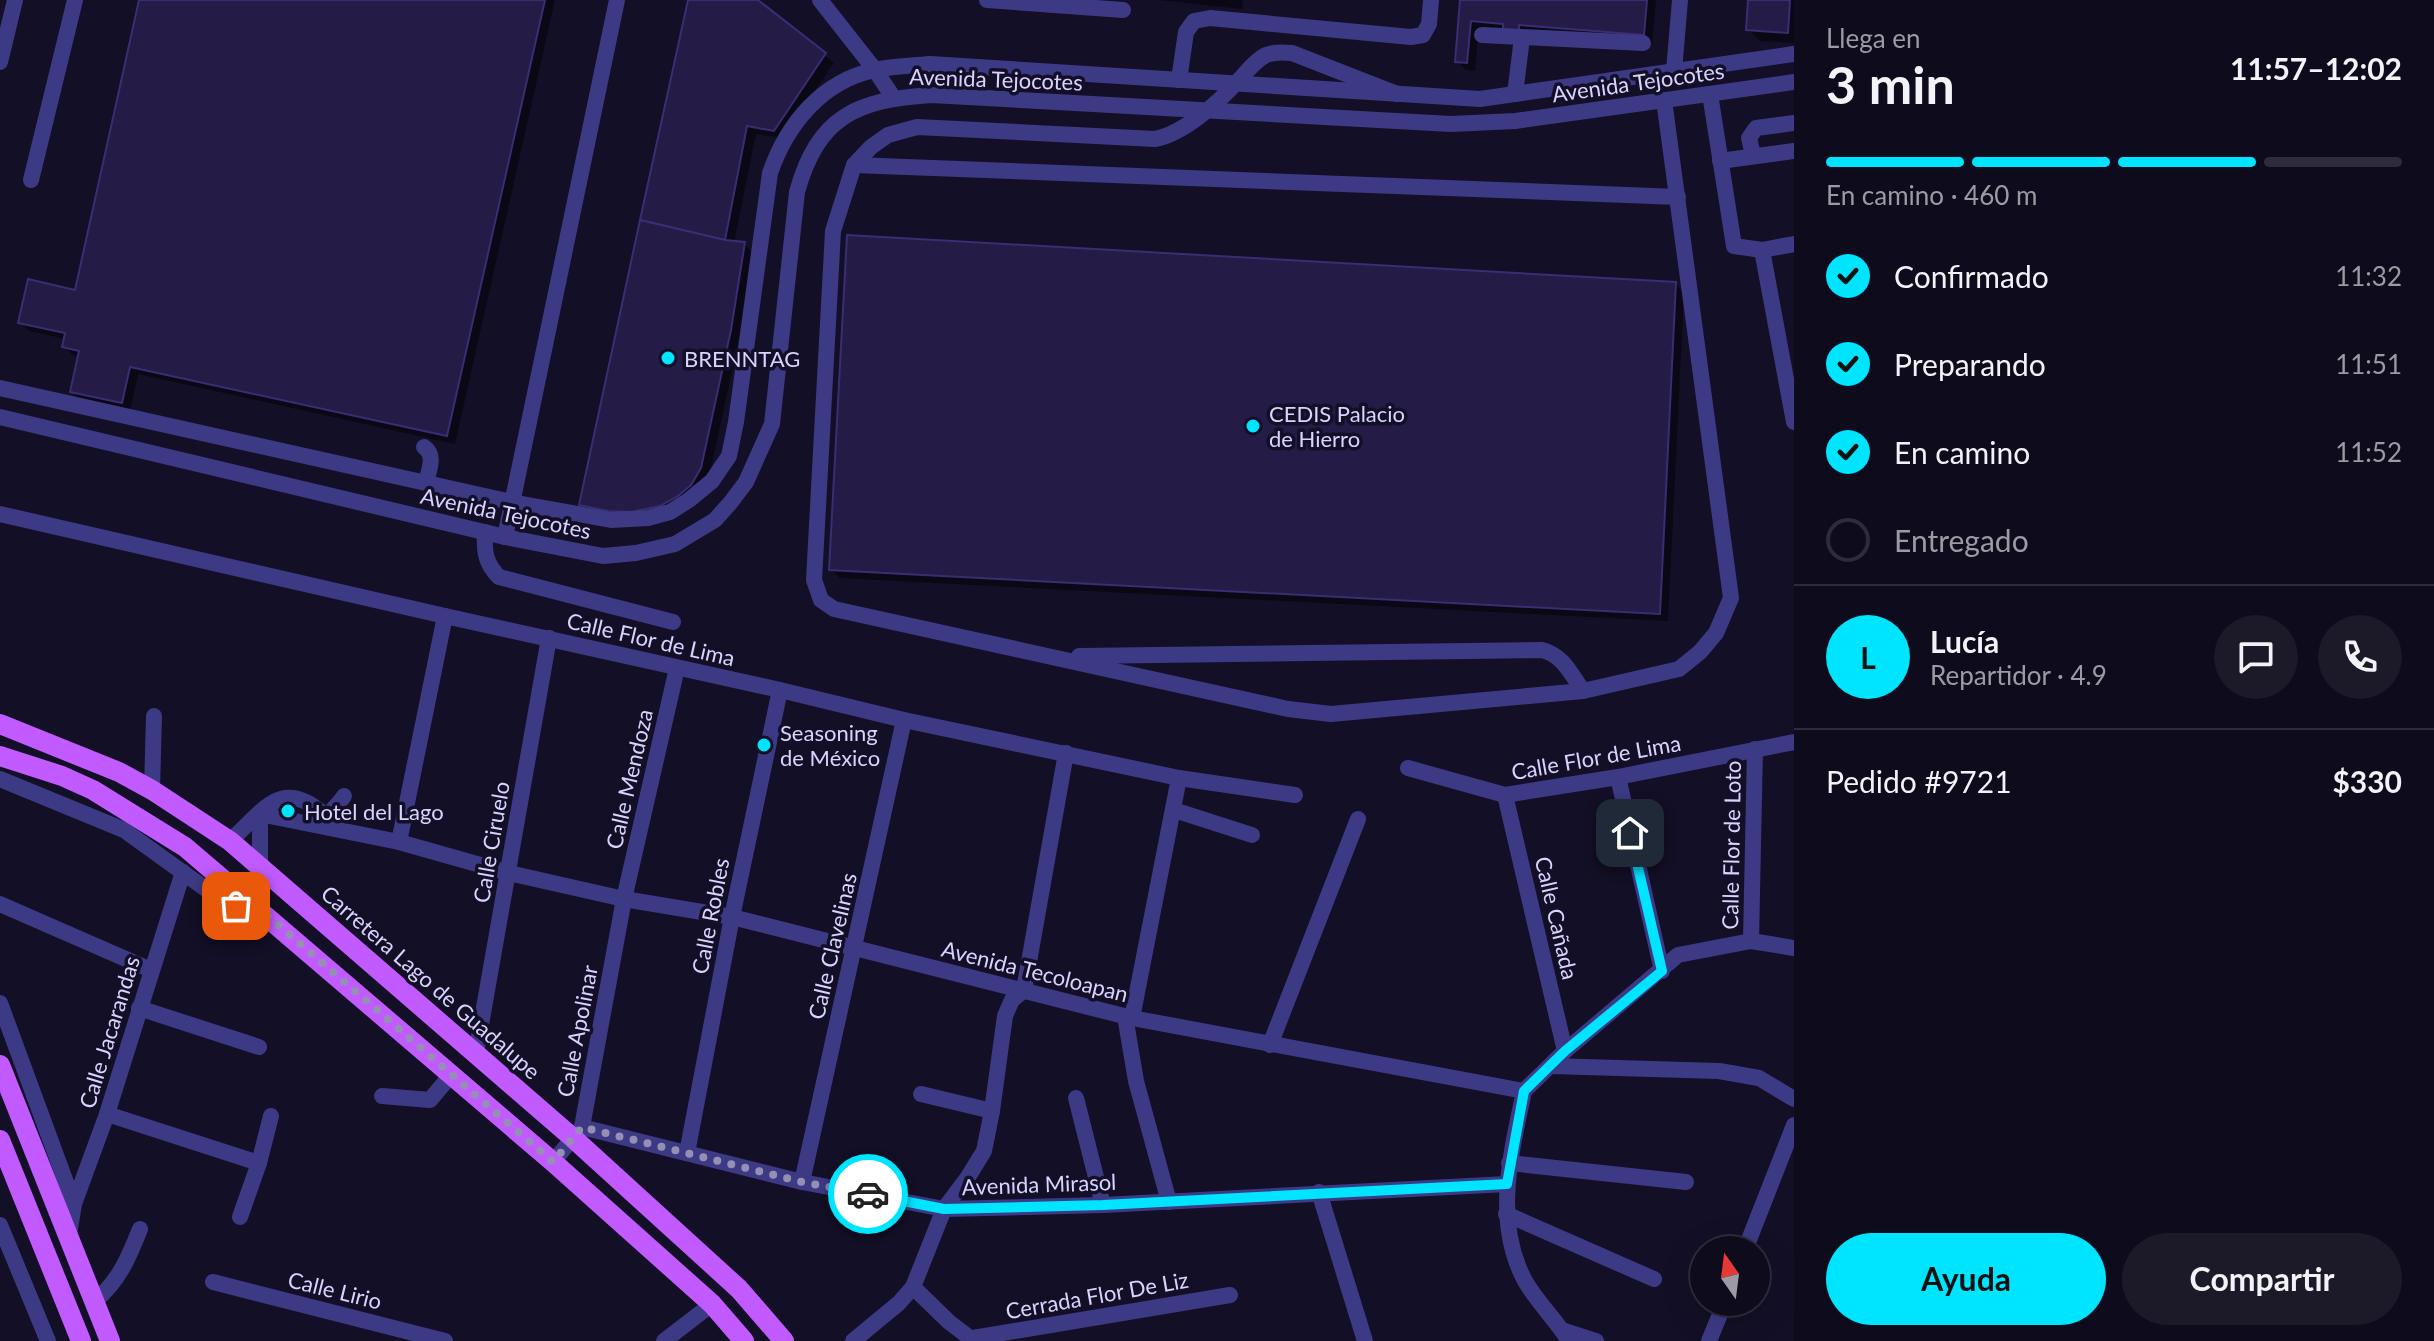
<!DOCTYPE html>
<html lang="es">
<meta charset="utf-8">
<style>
body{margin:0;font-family:Lato,sans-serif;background:#1c1929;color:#f1f3f6;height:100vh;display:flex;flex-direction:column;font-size:30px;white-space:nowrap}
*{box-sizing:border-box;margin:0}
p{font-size:26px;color:#9b9ba3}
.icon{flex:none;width:44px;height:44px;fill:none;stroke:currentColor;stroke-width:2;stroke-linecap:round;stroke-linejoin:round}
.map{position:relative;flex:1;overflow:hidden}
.sheet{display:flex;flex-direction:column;background:#0e0b1c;width:640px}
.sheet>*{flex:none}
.needle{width:52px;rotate:346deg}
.buttons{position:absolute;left:1690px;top:1236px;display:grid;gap:16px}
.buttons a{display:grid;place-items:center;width:80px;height:80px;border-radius:50%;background:#0e0b1c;box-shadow:0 8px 32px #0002,0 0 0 2px #2e2b3b;font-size:40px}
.pin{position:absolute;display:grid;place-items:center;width:68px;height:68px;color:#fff;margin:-34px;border-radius:16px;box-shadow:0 4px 12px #0006}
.courier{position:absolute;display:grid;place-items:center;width:80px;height:80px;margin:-40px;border:6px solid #00e5ff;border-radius:50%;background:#fff;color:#222;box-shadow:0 2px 10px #0007}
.headline em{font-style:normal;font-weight:700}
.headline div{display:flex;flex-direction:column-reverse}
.headline{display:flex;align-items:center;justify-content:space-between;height:136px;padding:0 32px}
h1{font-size:52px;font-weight:700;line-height:60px}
.bar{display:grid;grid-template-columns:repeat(4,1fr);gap:12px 8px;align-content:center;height:96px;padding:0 32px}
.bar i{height:10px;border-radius:6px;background:#2e2b3b}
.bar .current{background:#00e5ff}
.bar p{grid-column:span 4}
.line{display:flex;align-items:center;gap:20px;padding:0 32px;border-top:2px solid #2e2b3b}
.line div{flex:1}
.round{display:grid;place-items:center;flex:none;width:84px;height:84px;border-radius:42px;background:#1c1929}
ol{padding:0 32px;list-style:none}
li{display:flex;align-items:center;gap:24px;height:88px}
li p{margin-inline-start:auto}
li .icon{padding:8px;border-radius:50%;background:#00e5ff;color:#111;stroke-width:4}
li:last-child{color:#9b9ba3}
li i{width:44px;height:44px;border:4px solid #2e2b3b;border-radius:50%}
.button{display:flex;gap:16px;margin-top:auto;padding:16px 32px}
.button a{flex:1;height:92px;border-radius:48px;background:#00e5ff;color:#111;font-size:32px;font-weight:700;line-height:92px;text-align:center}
.button a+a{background:#1c1929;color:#f1f3f6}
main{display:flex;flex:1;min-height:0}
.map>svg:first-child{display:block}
</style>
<main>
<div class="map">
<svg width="1794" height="1341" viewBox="0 0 1794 1341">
<rect width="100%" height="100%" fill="#130f26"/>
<!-- shadow -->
<g fill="#0007">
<path d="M141 0H555L455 444 138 374 130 411 80 400 72 391 79 357 73 355 64 347 66 339 29 331 20 322 76 292Z"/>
<path d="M690 0H755L834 63 783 138 756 134 734 243 744 244 752 252 739 339 709 477 669 514 589 513 581 504Z"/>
<path d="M1159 0H1243L1242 9Z"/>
<path d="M1462 0H1656L1652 43 1479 29 1475 71 1466 70 1457 61Z"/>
<path d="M1750 0H1794V43L1760 41 1748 29Z"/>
<path d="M1675 284 1684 292 1668 621 840 578 831 570Z"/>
</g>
<!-- building -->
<g fill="#241b47" stroke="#3b2d73" stroke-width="2">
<path d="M139 0H545L447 436 130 367 122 403 70 392 79 351 62 347 65 333 18 323 28 279 75 290Z"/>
<path d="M688 0H758L826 53 774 131 747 126 725 240 640 220Z"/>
<path d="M1460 0H1647L1644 35 1519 25V31L1503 29V24L1471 21 1467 63 1455 62Z"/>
<path d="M1748 0H1790L1788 33 1746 30Z"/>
<path d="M640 220 725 240 745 242 731 330 701 468 691 485 678 496 660 506 632 512 608 511 579 505Z"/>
<path d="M847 235 1676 282 1660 614 829 570Z"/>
</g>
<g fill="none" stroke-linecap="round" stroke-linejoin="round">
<!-- minor -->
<g stroke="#3d3a85" stroke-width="16">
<path d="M820 0 875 70 893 97"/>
<path d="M987 0 1123 10"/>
<path d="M1482 35 1643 43"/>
<path d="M0 62 15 0"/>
<path d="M1674 71 1680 0"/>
<path d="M1179 80 1186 32 1194 21 1210 18 1411 37 1423 35 1429 24 1431 0"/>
<path d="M1397 94 1292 53C1283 52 1274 52 1266 55 1254 61 1247 72 1238 81 1219 102 1183 134 1155 139L917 127 888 135 871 147 854 165 833 231 814 580 821 600 834 609 1288 709 1331 714 1583 691 1679 669 1700 652 1716 633 1731 598 1664 100"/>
<path d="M1515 94 1522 38"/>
<path d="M1710 94 1734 246 1762 250 1794 244"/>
<path d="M1753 155 1749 138 1756 128 1794 123"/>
<path d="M1720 161 1794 151"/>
<path d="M854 165 1678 197"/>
<path d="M31 180 75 0"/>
<path d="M1762 250 1794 422"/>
<path d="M0 388 511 502 611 520 648 518 670 512 689 500 712 481 729 456 736 422 770 173C787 124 822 81 875 70 892 66 912 66 930 64L1480 99 1794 54"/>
<path d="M0 417 505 537 603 556 636 553 675 544 715 520 731 502 746 482 772 424 797 192C818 116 857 100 931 95L1451 124 1515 121 1794 82"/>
<path d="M424 447C436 455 429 470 426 482"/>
<path d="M0 514 445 616 780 690 904 720 1179 778 1295 795"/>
<path d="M485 532C484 551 485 563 499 577L673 622"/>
<path d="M505 537 617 0"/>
<path d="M1079 656 1542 650C1563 655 1571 674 1583 691"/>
<path d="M1408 768 1505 795 1618 777 1794 742"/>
<path d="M1618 777 1662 971"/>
<path d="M0 779 124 830 228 905 243 903 246 897"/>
<path d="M152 790 154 716"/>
<path d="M1505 795 1565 1051"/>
<path d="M1174 810 1252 835"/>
<path d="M260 814 399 842 509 873 624 899 732 917 1132 1018 1524 1091"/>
<path d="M260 814V865"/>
<path d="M322 824C327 813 337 807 344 796"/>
<path d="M230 841C264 811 281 775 326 816"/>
<path d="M399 842 445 616"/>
<path d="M0 904 151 970"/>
<path d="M1751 941 1755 749"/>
<path d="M0 1003 74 1204 71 1205"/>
<path d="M139 1008 259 1047"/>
<path d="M1125 1016 1136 1081 1169 1202"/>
<path d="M1132 1018 1179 778"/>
<path d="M1270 1045 1358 819"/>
<path d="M476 1053 549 638"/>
<path d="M1551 1066 1719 1071 1759 1078 1794 1099"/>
<path d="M1524 1091 1565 1051 1678 955 1751 941 1794 948"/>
<path d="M1524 1091C1511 1154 1493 1221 1525 1281 1537 1302 1556 1320 1569 1341"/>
<path d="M921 1094 992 1111"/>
<path d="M382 1096 430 1100 451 1075"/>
<path d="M1076 1098 1103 1205"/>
<path d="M107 1114 259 1163"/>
<path d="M582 1127 802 1182 944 1209 1103 1205 1507 1184"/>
<path d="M687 1153 732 917 780 690"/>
<path d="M553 1162 582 1127 624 899 677 668"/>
<path d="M1509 1163 1686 1182"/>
<path d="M802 1182 904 720"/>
<path d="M1319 1192 1365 1341"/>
<path d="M1506 1214 1654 1279"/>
<path d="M240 1217 259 1163 271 1116"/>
<path d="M0 1225 48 1341"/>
<path d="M69 1235 74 1204 107 1114 183 872"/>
<path d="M1745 1250 1794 1125"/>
<path d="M213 1282 445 1341"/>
<path d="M913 1287 949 1322 974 1341"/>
<path d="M95 1301C119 1281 129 1257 140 1229"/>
<path d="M1562 1330 1596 1341"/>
<path d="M973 1338 1230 1295"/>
<path d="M664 1341 712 1304"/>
<path d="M853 1341 899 1303 913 1287 944 1209 968 1177 984 1151 992 1111 1005 1016 1012 1000 1024 990 1066 753"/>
<path d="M1709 1341 1725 1302"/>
</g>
<!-- major -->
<g stroke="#c25bff" stroke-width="20">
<path d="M0 724 119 772 152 790 230 841 573 1138 739 1289 784 1341"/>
<path d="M0 756 62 776 93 790 185 847 553 1162 712 1304 744 1341"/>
<path d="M0 1065 110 1341"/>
<path d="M0 1140 81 1341"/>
</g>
</g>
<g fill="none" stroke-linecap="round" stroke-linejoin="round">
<!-- done -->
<path stroke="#948fb3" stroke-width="8" stroke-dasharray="0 14.4" d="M236 906 243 903 246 897 553 1162 582 1127 802 1182 868 1194"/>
<!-- route -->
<path stroke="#00e5ff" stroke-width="10" d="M868 1194 944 1209 1103 1205 1507 1184 1524 1091 1565 1051 1662 971 1630 833"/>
</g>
<!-- markers -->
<g fill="#00e5ff" stroke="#130f26" stroke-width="3">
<circle cx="668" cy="358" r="8"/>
<circle cx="1253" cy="426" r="8"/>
<circle cx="764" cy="745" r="8"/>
<circle cx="288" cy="811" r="8"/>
</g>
<g text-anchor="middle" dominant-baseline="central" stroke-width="7" stroke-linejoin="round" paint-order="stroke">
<!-- street labels -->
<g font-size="22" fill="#d9d4ff" stroke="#130f26">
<text transform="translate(996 79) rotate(2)">Avenida Tejocotes</text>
<text transform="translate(1638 82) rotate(-8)">Avenida Tejocotes</text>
<text transform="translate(506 513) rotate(12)">Avenida Tejocotes</text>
<text transform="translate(651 639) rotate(13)">Calle Flor de Lima</text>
<text transform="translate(1596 757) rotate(-10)">Calle Flor de Lima</text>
<text transform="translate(629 779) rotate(-77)">Calle Mendoza</text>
<text transform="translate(491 842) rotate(-80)">Calle Ciruelo</text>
<text transform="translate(1731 845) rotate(-89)">Calle Flor de Loto</text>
<text transform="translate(710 916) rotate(-79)">Calle Robles</text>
<text transform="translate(1557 918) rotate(77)">Calle Cañada</text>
<text transform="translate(832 946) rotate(-77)">Calle Clavelinas</text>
<text transform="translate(1035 971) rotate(14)">Avenida Tecoloapan</text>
<text transform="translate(431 982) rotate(41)">Carretera Lago de Guadalupe</text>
<text transform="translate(577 1031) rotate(-79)">Calle Apolinar</text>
<text transform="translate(109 1032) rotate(-73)">Calle Jacarandas</text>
<text transform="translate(1039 1184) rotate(-2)">Avenida Mirasol</text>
<text transform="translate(335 1290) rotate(14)">Calle Lirio</text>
<text transform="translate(1097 1295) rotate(-10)">Cerrada Flor De Liz</text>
</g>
<!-- poi labels -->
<g font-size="22" fill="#d9d4ff" stroke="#130f26" text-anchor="start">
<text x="684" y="358">BRENNTAG</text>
<text x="1269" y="413">CEDIS Palacio<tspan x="1269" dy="25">de Hierro</tspan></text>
<text x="780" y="732">Seasoning<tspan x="780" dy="25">de México</tspan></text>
<text x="304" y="811">Hotel del Lago</text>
</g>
</g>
</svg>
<div class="buttons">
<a><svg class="needle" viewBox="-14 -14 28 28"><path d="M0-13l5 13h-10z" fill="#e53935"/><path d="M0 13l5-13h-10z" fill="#9b9ba3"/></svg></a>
</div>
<div class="pin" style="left:236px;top:906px;background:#ea580c"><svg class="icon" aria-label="bag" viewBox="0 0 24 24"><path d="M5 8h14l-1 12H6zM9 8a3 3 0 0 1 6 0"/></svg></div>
<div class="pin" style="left:1630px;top:833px;background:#1f2937"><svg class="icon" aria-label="home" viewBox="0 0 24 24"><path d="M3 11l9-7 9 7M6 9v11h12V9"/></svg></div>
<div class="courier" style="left:868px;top:1194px"><svg class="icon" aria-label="car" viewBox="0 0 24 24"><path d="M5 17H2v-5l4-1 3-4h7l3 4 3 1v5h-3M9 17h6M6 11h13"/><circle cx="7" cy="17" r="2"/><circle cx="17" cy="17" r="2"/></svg></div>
</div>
<section class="sheet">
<div class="headline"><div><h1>3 min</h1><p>Llega en</p></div><em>11:57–12:02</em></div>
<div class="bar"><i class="current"></i><i class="current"></i><i class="current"></i><i></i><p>En camino · 460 m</p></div>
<ol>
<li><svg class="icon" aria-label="check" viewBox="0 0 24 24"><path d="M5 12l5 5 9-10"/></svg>Confirmado<p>11:32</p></li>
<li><svg class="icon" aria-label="check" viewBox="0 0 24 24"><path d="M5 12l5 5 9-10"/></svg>Preparando<p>11:51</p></li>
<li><svg class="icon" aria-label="check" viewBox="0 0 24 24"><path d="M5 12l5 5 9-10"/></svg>En camino<p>11:52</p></li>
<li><i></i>Entregado</li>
</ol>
<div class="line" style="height:144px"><b class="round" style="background:#00e5ff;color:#111">L</b><div><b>Lucía</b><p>Repartidor · 4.9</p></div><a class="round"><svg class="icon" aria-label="chat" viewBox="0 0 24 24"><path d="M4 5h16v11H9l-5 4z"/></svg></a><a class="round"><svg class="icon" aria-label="phone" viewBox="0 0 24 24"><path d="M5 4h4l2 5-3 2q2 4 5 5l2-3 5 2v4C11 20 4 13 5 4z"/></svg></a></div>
<div class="line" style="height:104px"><div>Pedido #9721</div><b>$330</b></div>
<div class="button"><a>Ayuda</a><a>Compartir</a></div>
</section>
</main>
